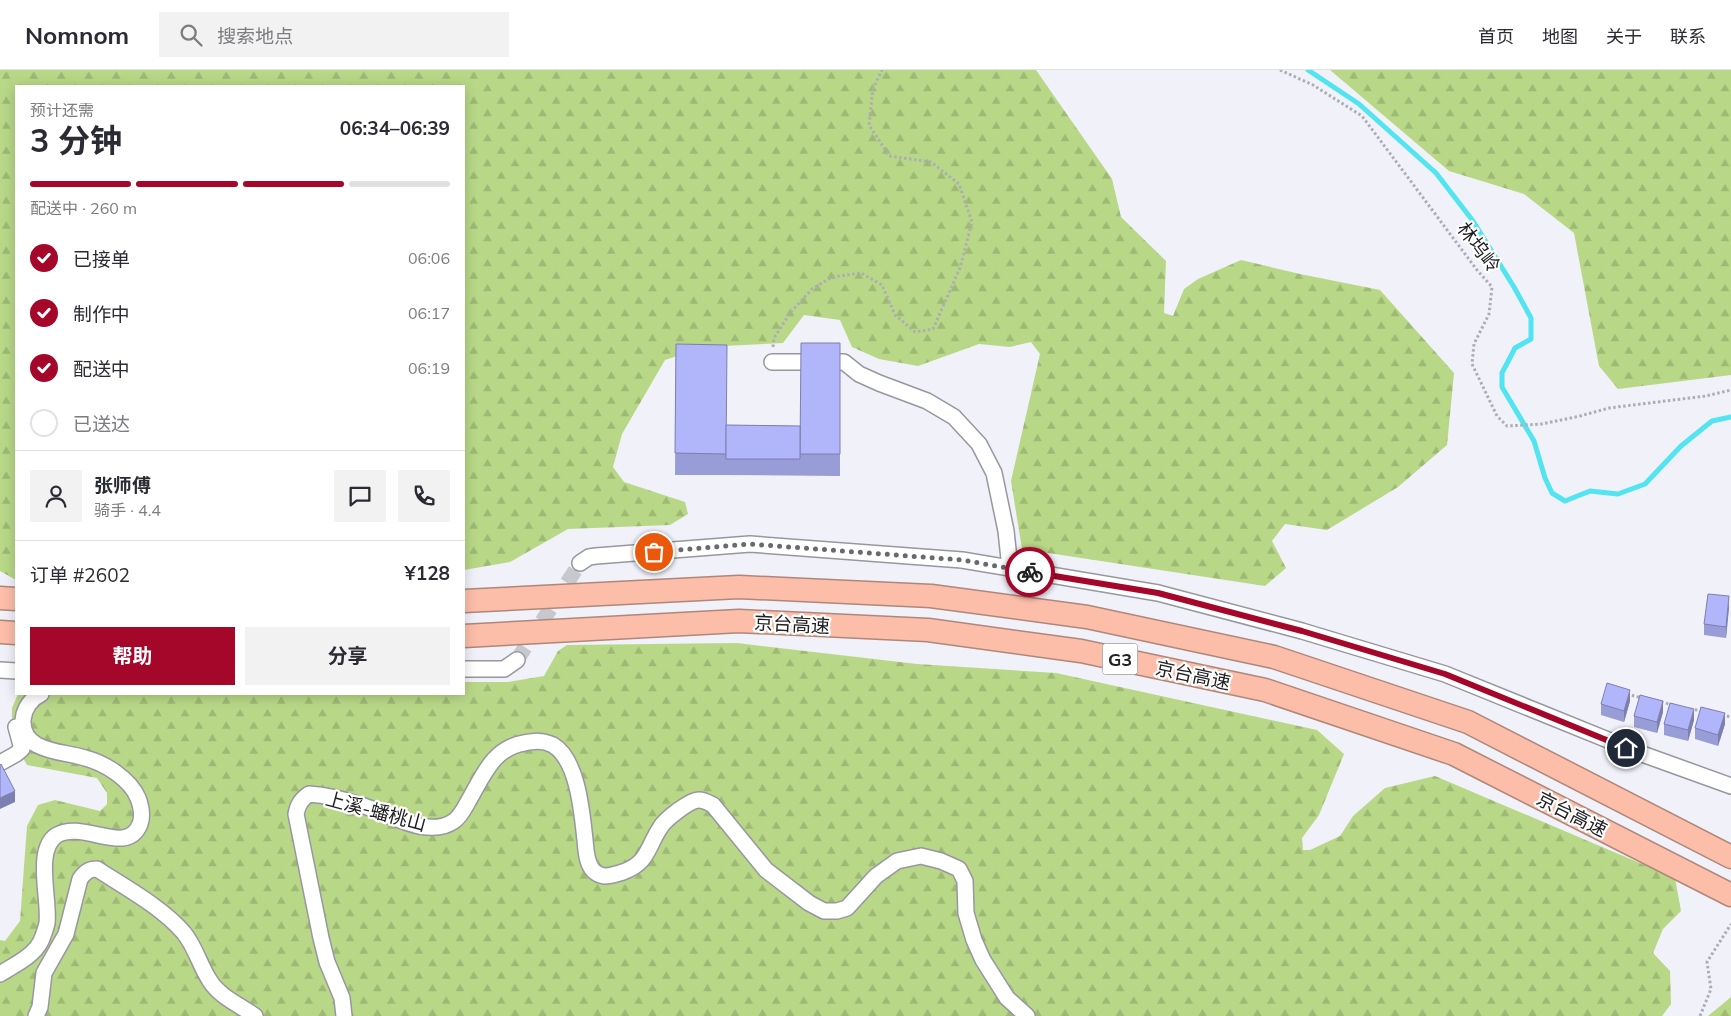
<!DOCTYPE html>
<html lang="zh">
<meta charset="utf-8">
<style>
body{margin:0;font-family:Mulish,"Noto Sans SC",sans-serif;background:#f2f2f3;color:#2b2b33;height:100vh;display:flex;flex-direction:column;font-size:19px;white-space:nowrap}
*{box-sizing:border-box;margin:0}
p{font-size:16px;color:#7c7c81}
.icon{flex:none;width:28px;height:28px;fill:none;stroke:currentColor;stroke-width:2;stroke-linecap:round;stroke-linejoin:round}
.map{position:relative;flex:1;overflow:hidden}
.drawer{position:absolute;left:15px;top:15px;width:450px;height:610px;display:flex;flex-direction:column;background:#fff;border-radius:0px;box-shadow:0 2px 12px #0003}
.drawer>*{flex:none}
.pin{position:absolute;display:grid;place-items:center;width:42px;height:42px;color:#fff;margin:-21px;border:2px solid #fff;border-radius:50%;box-shadow:0 1px 5px #0007}
.courier{position:absolute;display:grid;place-items:center;width:50px;height:50px;margin:-25px;border:4px solid #a4072a;border-radius:50%;background:#fff;color:#222;box-shadow:0 1px 6px #0007}
.summary em{font-style:normal;font-weight:700}
.summary div{display:flex;flex-direction:column-reverse}
.summary{display:flex;align-items:center;justify-content:space-between;height:85px;padding:0 15px}
h1{font-size:32px;font-weight:700;line-height:38px}
.bar{display:grid;grid-template-columns:repeat(4,1fr);gap:8px 5px;align-content:center;height:60px;padding:0 15px}
.bar i{height:6px;border-radius:4px;background:#e1e1e2}
.bar .active{background:#a4072a}
.bar p{grid-column:span 4}
.line{display:flex;align-items:center;gap:12px;padding:0 15px;border-top:1px solid #e1e1e2}
.line div{flex:1}
.round{display:grid;place-items:center;flex:none;width:52px;height:52px;border-radius:0px;background:#f2f2f3}
ol{padding:0 15px;list-style:none}
li{display:flex;align-items:center;gap:15px;height:55px}
li p{margin-inline-start:auto}
li .icon{padding:5px;border-radius:50%;background:#a4072a;color:#fff;stroke-width:4}
li:last-child{color:#7c7c81}
li i{width:28px;height:28px;border:2px solid #e1e1e2;border-radius:50%}
.action{display:flex;gap:10px;margin-top:auto;padding:10px 15px}
.action a{flex:1;height:58px;border-radius:0px;background:#a4072a;color:#fff;font-size:20px;font-weight:700;line-height:58px;text-align:center}
.action a+a{background:#f2f2f3;color:#2b2b33}
header{display:flex;align-items:center;gap:30px;box-sizing:border-box;height:70px;padding:0 25px;background:#fff;border-bottom:1px solid #e1e1e2}
header strong{font-size:24px}
nav{display:flex;gap:28px;margin-inline-start:auto;font-size:18px}
.search{width:350px;height:45px;background:#f2f2f3;display:flex;align-items:center;gap:12px;box-sizing:border-box;padding:0 18px;border-radius:0px;color:#7c7c81;font-size:19px}
.map>svg:first-child{display:block}
</style>
<header>
<strong>Nomnom</strong>
<div class="search"><svg class="icon" aria-label="search" viewBox="0 0 24 24"><circle cx="10" cy="10" r="6"/><path d="M15 15l6 6"/></svg>搜索地点</div>
<nav><a>首页</a><a>地图</a><a>关于</a><a>联系</a></nav>
</header>
<div class="map">
<svg width="1731" height="946" viewBox="0 0 1731 946">
<defs>
<pattern id="forest-firs" width="22" height="20" patternUnits="userSpaceOnUse" patternTransform="scale(1.25)"><rect width="22" height="20" fill="#b8d887"/><path d="M5 1l3.5 6h-7zM16 11l3.5 6h-7z" fill="#9eb974"/></pattern>
</defs>
<rect width="100%" height="100%" fill="#f0f1f9"/>
<!-- forest -->
<g fill="url(#forest-firs)">
<path d="M0 0H1036L1112 109 1121 147 1166 191 1164 243 1173 246 1184 219 1198 209 1241 190 1300 204 1380 220 1454 303 1447 375 1398 417 1327 460 1285 454 1272 471 1286 498 1265 516 1022 479 1011 411 1040 284 1031 272 1010 277 979 274 918 296 879 289 852 277 840 250 804 245 783 273 704 277 665 290 622 364 613 397 624 412 685 432 688 444 670 455 568 459 510 492 464 500V16H16V510L0 501Z"/>
<path d="M1330 0H1731V305L1618 319 1599 296 1574 163 1524 124 1449 101Z"/>
<path d="M737 573 917 594 1056 603 1317 660 1344 684 1319 745 1302 768 1303 780H1310L1340 766 1353 746 1385 718 1435 706 1675 808 1681 841 1663 859 1653 883 1670 901 1671 934 1662 946H0V870L5 871 20 851 27 756 38 735 55 730 100 741 107 734V723L97 708 27 695 12 670V638L18 624H464V612H508L544 606 558 581 567 575Z"/>
<path d="M1731 927V946H1708Z"/>
</g>
<g fill="none" stroke-linecap="round" stroke-linejoin="round">
<!-- stream -->
<path stroke="#52e4f0" stroke-width="5" d="M1308 0 1359 34 1436 103 1473 151 1514 217 1531 248V269L1515 278 1502 303V317L1534 371 1545 408 1552 423 1565 431 1590 421 1618 424 1645 414 1681 376 1712 351 1731 347"/>
<!-- minor-tunnel -->
<path stroke="#c7c7ce" stroke-width="15" stroke-dasharray="15 8" stroke-linecap="butt" d="M517 590 580 493"/>
<!-- minor casing -->
<g stroke="#97979f" stroke-width="18">
<g id="minor">
<path d="M772 292H844L859 304 879 313 927 331 954 347 979 374 994 403 1006 461 1010 498"/>
<path d="M580 493 589 487 596 486 750 474 962 490 1158 523 1302 561 1445 604 1645 685 1731 716"/>
<path d="M464 599H504L517 590"/>
<path d="M0 600 16 601"/>
<path d="M0 693 16 684 22 679 16 657"/>
<path d="M0 904C14 895 33 887 41 871 43 866 46 858 47 853 50 830 34 779 57 765 84 750 127 787 140 754 143 746 141 736 138 728 130 709 105 693 85 688 69 683 52 683 37 675 15 663 21 633 41 624"/>
<path d="M36 946 40 937 44 903 66 864 80 809C85 802 89 799 97 799 125 817 163 838 184 863 196 878 200 896 210 911 220 927 240 935 255 946"/>
<path d="M344 946 342 928 327 892 321 868 296 744C298 734 301 730 309 724 328 725 346 730 364 736 389 744 429 769 454 751 461 746 465 737 469 730 483 706 493 678 524 673 535 671 542 670 553 675 578 690 582 743 585 770 586 779 586 791 592 799 595 803 599 805 604 806 611 806 616 804 623 802 648 793 647 778 660 758 665 749 690 730 699 730 704 730 709 733 713 735L766 800 809 833 824 841H837L847 838 876 806 897 791 921 786 941 791 959 799 965 811 966 843 974 870 983 890 1007 928 1027 946"/>
</g>
</g>
<!-- highway casing -->
<g stroke="#af877a" stroke-width="25">
<g id="highway">
<path d="M0 528 16 529"/>
<path d="M464 531 739 517 931 526 1087 547 1274 587 1468 652 1731 787"/>
<path d="M0 562 16 563"/>
<path d="M464 566 739 551 928 560 1081 581 1265 620 1454 684 1731 825"/>
</g>
</g>
<!-- path -->
<g stroke="#adaeb4" stroke-width="3" stroke-dasharray="2.5 2.5" stroke-linecap="butt">
<path d="M1280 0 1313 15 1362 46 1477 200 1492 217 1489 244 1474 274 1472 294 1497 346 1507 356 1542 354 1580 346 1609 338 1706 326 1731 320"/>
<path d="M773 277 774 268 790 243 812 219 832 207 861 203 882 215 895 245 915 262 933 259 960 198 972 152 959 114 931 92 889 86 869 55 873 19 882 0"/>
<path d="M1627 624 1642 628"/>
<path d="M1661 632 1674 635"/>
<path d="M1690 639 1703 641"/>
<path d="M1722 645 1731 647"/>
<path d="M1700 946 1711 919 1707 892 1731 854"/>
</g>
<!-- minor -->
<use href="#minor" stroke="#fff" stroke-width="15"/>
<!-- highway -->
<use href="#highway" stroke="#fcbea9" stroke-width="22"/>
</g>
<!-- wall -->
<g fill="#989cd7">
<path d="M840 273V406L726 405V404V405H675L676 274 726 355 800 356Z"/>
<path d="M1729 537 1726 568 1704 565V554Z"/>
<path d="M1630 631 1624 652 1601 645V634Z"/>
<path d="M1663 642 1657 663 1634 657V646Z"/>
<path d="M1694 650 1688 671 1664 665V654Z"/>
<path d="M1725 654 1718 676 1695 669V658Z"/>
</g>
<!-- shaded-wall -->
<g fill="#7c7faf">
<path d="M1729 526V537L1726 568V557Z"/>
<path d="M1630 620V631L1624 652V641Z"/>
<path d="M1663 631V642L1657 663V652Z"/>
<path d="M1694 639V650L1688 671V660Z"/>
<path d="M1725 643V654L1718 676V665Z"/>
<path d="M15 721V732L0 739V728Z"/>
</g>
<!-- building -->
<g fill="#b1b5fa" stroke="#7c7faf">
<path d="M801 273H840V384H800Z"/>
<path d="M676 274 727 275 726 384 675 383Z"/>
<path d="M726 355 800 356V389H726Z"/>
<path d="M1708 524 1729 526 1726 557 1704 554Z"/>
<path d="M1607 613 1630 620 1624 641 1601 634Z"/>
<path d="M1640 625 1663 631 1657 652 1634 646Z"/>
<path d="M1670 633 1694 639 1688 660 1664 654Z"/>
<path d="M1701 637 1725 643 1718 665 1695 658Z"/>
<path d="M1 694 15 721 0 728V695Z"/>
</g>
<g fill="none" stroke-linecap="round" stroke-linejoin="round">
<!-- done -->
<path stroke="#696a6f" stroke-width="5" stroke-dasharray="0 9" d="M654 482 750 474 962 490 1030 502"/>
<!-- route -->
<path stroke="#a4072a" stroke-width="6" d="M1030 502 1158 523 1302 561 1445 604 1626 678"/>
</g>
<g text-anchor="middle" dominant-baseline="central" stroke-width="4.5" stroke-linejoin="round" paint-order="stroke">
<!-- shield labels -->
<rect fill="#fff" stroke="#646466" stroke-width="1" x="1102.5" y="573.5" width="35" height="31" rx="4"/>
<g font-size="18" font-weight="bold" fill="#212124">
<text x="1120" y="589">G3</text>
</g>
<!-- street labels -->
<g font-size="19" fill="#212124" stroke="#fff">
<text transform="translate(1479 177) rotate(53)">林坞岭</text>
<text transform="translate(792 554) rotate(3)">京台高速</text>
<text transform="translate(1193 605) rotate(12)">京台高速</text>
<text transform="translate(376 741) rotate(15)">上溪-蟠桃山</text>
<text transform="translate(1572 744) rotate(27)">京台高速</text>
</g>
</g>
</svg>
<div class="pin" style="left:654px;top:482px;background:#ea580c"><svg class="icon" aria-label="bag" viewBox="0 0 24 24"><path d="M5 8h14l-1 12H6zM9 8a3 3 0 0 1 6 0"/></svg></div>
<div class="pin" style="left:1626px;top:678px;background:#1f2937"><svg class="icon" aria-label="home" viewBox="0 0 24 24"><path d="M3 11l9-7 9 7M6 9v11h12V9"/></svg></div>
<div class="courier" style="left:1030px;top:502px"><svg class="icon" aria-label="bike" viewBox="0 0 24 24"><circle cx="6" cy="16" r="4"/><circle cx="18" cy="16" r="4"/><path d="M6 16l4-8h5l3 8M10 8l3 8H6M13 5h3"/></svg></div>
<section class="drawer">
<div class="summary"><div><h1>3 分钟</h1><p>预计还需</p></div><em>06:34–06:39</em></div>
<div class="bar"><i class="active"></i><i class="active"></i><i class="active"></i><i></i><p>配送中 · 260 m</p></div>
<ol>
<li><svg class="icon" aria-label="check" viewBox="0 0 24 24"><path d="M5 12l5 5 9-10"/></svg>已接单<p>06:06</p></li>
<li><svg class="icon" aria-label="check" viewBox="0 0 24 24"><path d="M5 12l5 5 9-10"/></svg>制作中<p>06:17</p></li>
<li><svg class="icon" aria-label="check" viewBox="0 0 24 24"><path d="M5 12l5 5 9-10"/></svg>配送中<p>06:19</p></li>
<li><i></i>已送达</li>
</ol>
<div class="line" style="height:90px"><a class="round"><svg class="icon" aria-label="person" viewBox="0 0 24 24"><circle cx="12" cy="8" r="4"/><path d="M4 21q1-7 8-7t8 7"/></svg></a><div><b>张师傅</b><p>骑手 · 4.4</p></div><a class="round"><svg class="icon" aria-label="chat" viewBox="0 0 24 24"><path d="M4 5h16v11H9l-5 4z"/></svg></a><a class="round"><svg class="icon" aria-label="phone" viewBox="0 0 24 24"><path d="M5 4h4l2 5-3 2q2 4 5 5l2-3 5 2v4C11 20 4 13 5 4z"/></svg></a></div>
<div class="line" style="height:65px"><div>订单 #2602</div><b>¥128</b></div>
<div class="action"><a>帮助</a><a>分享</a></div>
</section>
</div>
